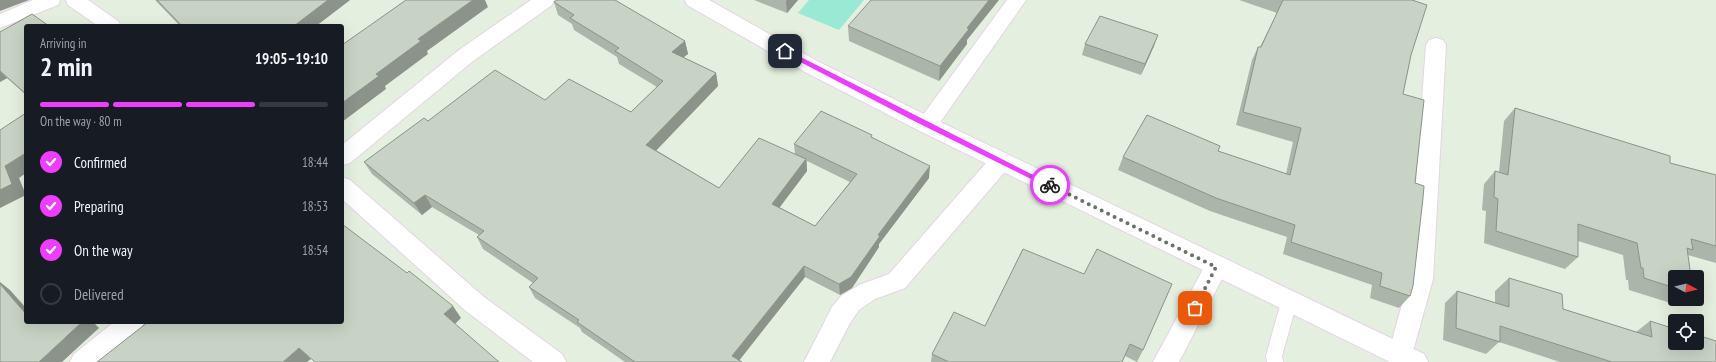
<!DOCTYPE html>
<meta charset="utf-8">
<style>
body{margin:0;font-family:"PT Sans Narrow",sans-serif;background:#242831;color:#f1f3f6;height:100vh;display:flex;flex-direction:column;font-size:15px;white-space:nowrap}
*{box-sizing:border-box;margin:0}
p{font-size:13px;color:#9ea1a6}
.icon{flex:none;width:22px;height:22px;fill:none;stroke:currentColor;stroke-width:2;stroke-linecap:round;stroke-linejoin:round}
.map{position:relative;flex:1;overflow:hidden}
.panel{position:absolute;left:24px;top:24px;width:320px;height:300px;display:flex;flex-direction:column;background:#171b24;border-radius:4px;box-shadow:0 4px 16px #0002}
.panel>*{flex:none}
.needle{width:26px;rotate:97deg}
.controls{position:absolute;left:1668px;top:270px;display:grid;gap:8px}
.controls a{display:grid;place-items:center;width:36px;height:36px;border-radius:4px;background:#171b24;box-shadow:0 4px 16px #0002;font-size:20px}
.pin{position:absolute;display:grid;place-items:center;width:34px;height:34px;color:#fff;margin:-17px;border-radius:8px;box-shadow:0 2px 6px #0006}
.courier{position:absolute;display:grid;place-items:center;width:40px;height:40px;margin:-20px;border:3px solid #ee3dff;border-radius:50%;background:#fff;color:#222;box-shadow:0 1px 5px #0007}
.overview em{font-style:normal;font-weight:600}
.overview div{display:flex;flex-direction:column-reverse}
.overview{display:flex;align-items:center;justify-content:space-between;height:68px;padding:0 16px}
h1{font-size:26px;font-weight:600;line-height:30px}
.bar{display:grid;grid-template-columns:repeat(4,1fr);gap:6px 4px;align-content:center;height:48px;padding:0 16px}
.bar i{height:5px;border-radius:3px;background:#363941}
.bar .on{background:#ee3dff}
.bar p{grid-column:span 4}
ol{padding:0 16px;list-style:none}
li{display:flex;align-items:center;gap:12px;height:44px}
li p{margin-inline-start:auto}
li .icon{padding:4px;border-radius:50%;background:#ee3dff;color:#fff;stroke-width:4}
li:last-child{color:#9ea1a6}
li i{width:22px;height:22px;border:2px solid #363941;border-radius:50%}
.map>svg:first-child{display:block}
</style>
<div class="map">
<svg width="1716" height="362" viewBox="0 0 1716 362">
<rect width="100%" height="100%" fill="#e5efdf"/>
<!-- green -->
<path fill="#99e9d5" d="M809 0H864L839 30 798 13Z"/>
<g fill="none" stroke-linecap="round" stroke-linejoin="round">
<!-- service casing -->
<g stroke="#e5d4e6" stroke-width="2">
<path id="service" d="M1289 295 1294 297 1297 302 1282 356 1283 362H1267L1266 356 1281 302 1284 297Z"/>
</g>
<!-- minor casing -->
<g stroke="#e5d4e6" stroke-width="2">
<g id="minor">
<path d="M33 0H60L58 5 0 28V14Z"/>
<path d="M66 0H88L118 21 121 26H98L68 5Z"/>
<path d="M531 0H554L552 5 473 61 350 163 342 165V145L459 50Z"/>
<path d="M1007 0H1026L934 131 927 133 920 131 916 125 920 119Z"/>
<path d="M1436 38 1443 40 1446 45 1433 279 1410 362H1392L1388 355 1409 279 1426 45 1429 40Z"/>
<path d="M1001 152 1009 155 1012 161 1009 167 905 288 875 299 859 310 850 323 830 362H804L832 307 841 296 859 285 889 274 993 155Z"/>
<path d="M342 177 350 180 484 297 562 354 566 362H533L466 311 342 199Z"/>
<path d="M1216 257 1224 260 1228 267 1179 362H1153L1208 260Z"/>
<path d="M114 322H144L141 330 102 362H70L74 354Z"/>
</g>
</g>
<!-- secondary casing -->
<g stroke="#e5d4e6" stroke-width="2">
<path id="secondary" d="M685 0H709L817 61 934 119 1424 354 1428 362H1390L920 131 803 71 687 5Z"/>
</g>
<!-- service -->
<use href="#service" fill="#fff" fill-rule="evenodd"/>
<!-- minor -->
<use href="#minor" fill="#fff" fill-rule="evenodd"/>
<!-- secondary -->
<use href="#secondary" fill="#fff" fill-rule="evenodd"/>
</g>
<!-- wall -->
<g fill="#acb5a9" fill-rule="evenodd">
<path d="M155 0H350L316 26H180Z"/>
<path d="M754 0H798L787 13Z"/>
<path d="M1239 0H1412L1411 55 1403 94 1415 183 1410 296 1399 308 1370 298 1372 285 1283 254 1287 237 1210 211 1118 170 1123 157 1218 151 1286 174 1293 142 1236 125 1252 60 1258 47H1260L1277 13Z"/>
<path d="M554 2 685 41 688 54 683 57 716 73 718 86 656 150 719 188 795 154 794 144 872 137 929 178 879 244V247L852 288 840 295 805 277 739 360 742 362H625L582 332 580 328 535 298 529 287 533 283 483 249 477 237 479 235 432 207 422 215 372 174 364 162 428 121 545 100 631 112 657 87 619 64 617 57 574 30 572 24 558 15ZM807 161 850 182 815 226 779 207 807 171Z"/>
<path d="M26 26V95L7 78 0 82V32Z"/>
<path d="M848 26 967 40V44L939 81 849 41Z"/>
<path d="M1085 44 1154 46 1141 75 1082 55Z"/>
<path d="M1515 108 1670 163 1716 175V263L1688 255 1675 277V299H1685L1677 305 1629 290 1628 280H1626L1623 255 1578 241V257L1565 269 1484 243 1486 211 1482 210 1484 184 1495 171 1499 172 1504 121Z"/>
<path d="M1023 249 1143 350 1137 362 1125 356 1122 362H931L932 354 985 326Z"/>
<path d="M1509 278 1563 309 1636 332 1650 321 1716 362H1560L1499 342 1486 354 1443 340 1445 303 1457 291 1495 303V291Z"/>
</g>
<!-- shaded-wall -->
<g fill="#8c938a">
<path d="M0 0H29L0 11Z"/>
<path d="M328 0H350L316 26H294Z"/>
<path d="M473 0H485L488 7 427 51 428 54 385 86 386 89 342 122V103L418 39Z"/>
<path d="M787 0H798L787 13 786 1Z"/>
<path d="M989 0H999L967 40V44L939 81 940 66 967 28Z"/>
<path d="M1158 35 1154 46 1141 75 1145 64Z"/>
<path d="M685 41 688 54 675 64 672 52Z"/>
<path d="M0 71 7 78 0 82Z"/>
<path d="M716 73 718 86 650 157 646 145Z"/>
<path d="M26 153V173L19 178 26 195 0 208V190L5 166Z"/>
<path d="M806 159 807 171 774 215 772 204Z"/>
<path d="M930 166 929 178 879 244V247L852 288 840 295 839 284 878 235Z"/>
<path d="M425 195 432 207 422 215 414 203Z"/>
<path d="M804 266 805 277 738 362 732 356Z"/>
<path d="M0 282 10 290 26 308V314L0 284Z"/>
<path d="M453 306 461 318 453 326 444 314Z"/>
<path d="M82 322H97L95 324 99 328 62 362H39Z"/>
<path d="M299 348 311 359 307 362H283Z"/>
</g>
<!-- building -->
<g fill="#c8d2c5" stroke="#8c938a">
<path d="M157 0H328L294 26H182Z"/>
<path d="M406 0H473L418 39 421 41 376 74 379 76 342 103V45Z"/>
<path d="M557 0H615L685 41 672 52 716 73 646 145 719 188 759 138 806 159 772 204 815 226 857 174 794 144 821 111 872 135 871 137 930 166 878 235 880 236 851 277 839 284 804 266 732 356 742 362H635L577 322 579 320 529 287 538 278 477 237 484 231 425 195 414 203 364 162 424 118 428 121 495 70 545 100 569 79 631 112 663 81 615 51 619 48 570 18 574 15 554 2Z"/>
<path d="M871 0H989L967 28 969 29 940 66 848 26Z"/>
<path d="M1283 0H1412L1427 5 1411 55 1403 94 1424 100 1415 183 1424 186 1423 198 1413 286 1410 296 1380 286 1382 273 1291 242 1295 225 1216 198 1123 157 1147 115 1220 146 1218 151 1290 175 1301 128 1243 112 1258 47H1261Z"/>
<path d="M32 14 49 26H26V94L0 71V32Z"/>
<path d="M1100 16 1158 35 1145 64 1085 44Z"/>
<path d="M1515 108 1670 156V163L1716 175V246L1691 239 1693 250 1687 248 1691 277H1675V288L1644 278 1643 268H1641L1637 243 1578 224V257L1496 231 1498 199 1494 197 1495 171 1508 175Z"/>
<path d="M26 113V153L5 166 12 184 0 190V130Z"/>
<path d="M342 224 407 273 409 271 453 306 444 314 499 362H315L299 348 283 362H97L148 322H342Z"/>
<path d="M1023 249 1084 274 1097 249 1172 284 1143 350 1130 344 1122 362H949L932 354 954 312 985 326Z"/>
<path d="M1509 278 1562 294 1563 309 1652 337 1650 321 1675 329V343H1697V335L1716 341V362H1612L1500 326V342L1456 328 1457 291 1509 307Z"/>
<path d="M0 284 26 314V322H33L34 324 36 322H82L39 362H0Z"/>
</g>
<!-- route -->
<path fill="#ee3dff" d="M783 50H787L1053 185 1052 187H1047L912 120 783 53Z"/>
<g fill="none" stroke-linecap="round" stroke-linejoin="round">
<!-- done -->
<path stroke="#6d716b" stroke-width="4" stroke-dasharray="0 7.2" d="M1050 185 1216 267 1195 308"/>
</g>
</svg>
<div class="controls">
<a><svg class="needle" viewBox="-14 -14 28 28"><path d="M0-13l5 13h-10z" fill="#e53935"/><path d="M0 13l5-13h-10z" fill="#9ea1a6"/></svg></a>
<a><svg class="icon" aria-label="locate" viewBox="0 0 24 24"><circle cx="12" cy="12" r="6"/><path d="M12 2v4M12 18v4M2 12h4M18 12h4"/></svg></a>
</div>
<div class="pin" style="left:1195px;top:308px;background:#ea580c"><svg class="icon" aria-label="bag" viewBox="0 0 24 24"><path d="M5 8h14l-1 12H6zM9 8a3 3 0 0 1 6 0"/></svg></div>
<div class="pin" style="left:785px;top:51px;background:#1f2937"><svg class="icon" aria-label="home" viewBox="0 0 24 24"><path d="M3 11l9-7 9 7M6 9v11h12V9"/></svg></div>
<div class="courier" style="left:1050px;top:185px"><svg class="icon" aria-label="bike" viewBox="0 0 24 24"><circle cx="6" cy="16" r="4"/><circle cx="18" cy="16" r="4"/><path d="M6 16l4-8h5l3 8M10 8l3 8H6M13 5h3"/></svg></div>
<section class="panel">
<div class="overview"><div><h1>2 min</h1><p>Arriving in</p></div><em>19:05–19:10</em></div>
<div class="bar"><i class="on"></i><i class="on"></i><i class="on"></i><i></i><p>On the way · 80 m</p></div>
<ol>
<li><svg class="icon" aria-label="check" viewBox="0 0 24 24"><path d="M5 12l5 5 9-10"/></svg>Confirmed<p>18:44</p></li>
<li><svg class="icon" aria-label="check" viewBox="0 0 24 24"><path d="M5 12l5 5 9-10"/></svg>Preparing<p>18:53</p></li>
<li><svg class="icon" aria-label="check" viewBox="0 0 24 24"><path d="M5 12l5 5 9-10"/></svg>On the way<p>18:54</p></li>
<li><i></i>Delivered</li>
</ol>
</section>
</div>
